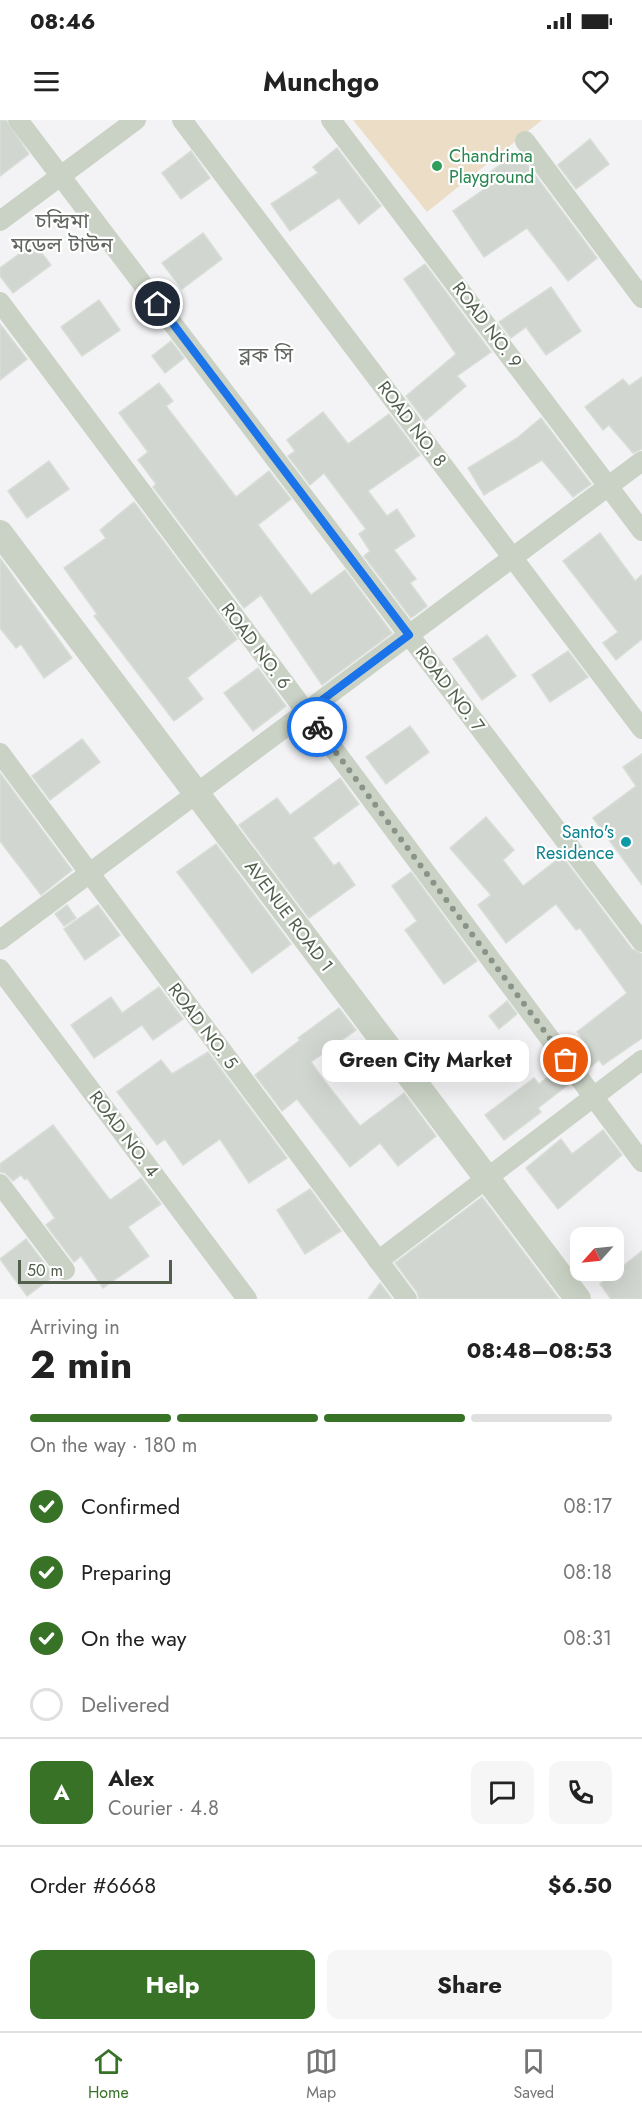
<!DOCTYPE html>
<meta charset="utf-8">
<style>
body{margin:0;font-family:Jost,"Noto Sans Bengali",sans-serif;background:#f6f6f6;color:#222;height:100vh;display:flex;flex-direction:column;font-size:22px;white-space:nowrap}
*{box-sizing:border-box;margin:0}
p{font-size:20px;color:#767676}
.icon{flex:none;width:33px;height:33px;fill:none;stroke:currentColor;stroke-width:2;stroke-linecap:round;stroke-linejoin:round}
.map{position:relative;height:1179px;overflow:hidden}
.sheet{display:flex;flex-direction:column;background:#fff;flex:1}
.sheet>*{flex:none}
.needle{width:39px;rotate:243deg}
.tools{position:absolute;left:570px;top:1107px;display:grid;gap:12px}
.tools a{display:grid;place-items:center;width:54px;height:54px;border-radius:12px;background:#fff;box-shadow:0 6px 24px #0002;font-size:30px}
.scale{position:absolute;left:18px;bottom:15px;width:154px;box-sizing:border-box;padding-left:6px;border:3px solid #525f4c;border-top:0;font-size:16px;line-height:21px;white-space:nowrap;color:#525f4c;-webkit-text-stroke:4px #fff;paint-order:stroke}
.pin{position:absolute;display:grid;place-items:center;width:51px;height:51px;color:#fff;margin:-26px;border:3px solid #fff;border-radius:50%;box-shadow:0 2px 6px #0007}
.courier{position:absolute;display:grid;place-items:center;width:60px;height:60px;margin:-30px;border:4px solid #1a73e8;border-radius:50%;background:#fff;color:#222;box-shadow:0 2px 8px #0007}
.bubble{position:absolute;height:42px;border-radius:12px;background:#fff;box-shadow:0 6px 24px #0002;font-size:20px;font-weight:700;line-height:42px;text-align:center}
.headline em{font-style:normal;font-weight:700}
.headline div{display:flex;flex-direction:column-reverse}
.headline{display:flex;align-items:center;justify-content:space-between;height:102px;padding:0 30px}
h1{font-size:39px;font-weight:700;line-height:45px}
.bar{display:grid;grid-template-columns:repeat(4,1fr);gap:9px 6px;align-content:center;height:72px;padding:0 30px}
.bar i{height:8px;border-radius:4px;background:#e0e0e0}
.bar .current{background:#387227}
.bar p{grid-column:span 4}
.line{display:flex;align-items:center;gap:15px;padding:0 30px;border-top:2px solid #e0e0e0}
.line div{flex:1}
.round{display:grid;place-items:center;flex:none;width:63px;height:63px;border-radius:12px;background:#f6f6f6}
ol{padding:0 30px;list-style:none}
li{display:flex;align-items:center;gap:18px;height:66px}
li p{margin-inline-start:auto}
li .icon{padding:6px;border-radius:50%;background:#387227;color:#fff;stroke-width:4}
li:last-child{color:#767676}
li i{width:33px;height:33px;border:3px solid #e0e0e0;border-radius:50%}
.primary-button{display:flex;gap:12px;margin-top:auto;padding:12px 30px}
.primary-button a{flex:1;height:69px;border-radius:12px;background:#387227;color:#fff;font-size:24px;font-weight:700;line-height:69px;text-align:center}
.primary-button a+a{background:#f6f6f6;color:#222}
.status{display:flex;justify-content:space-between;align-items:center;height:42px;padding:0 30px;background:#fff;direction:ltr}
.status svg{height:16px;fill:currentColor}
header{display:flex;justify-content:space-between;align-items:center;height:78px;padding:0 30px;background:#fff;font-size:27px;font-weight:700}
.tab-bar{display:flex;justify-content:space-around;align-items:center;height:84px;border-top:2px solid #e0e0e0;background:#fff;font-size:16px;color:#767676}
.tab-bar a{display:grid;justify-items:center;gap:3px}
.tab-bar .current{color:#387227}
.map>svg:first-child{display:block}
</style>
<div class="status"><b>08:46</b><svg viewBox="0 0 49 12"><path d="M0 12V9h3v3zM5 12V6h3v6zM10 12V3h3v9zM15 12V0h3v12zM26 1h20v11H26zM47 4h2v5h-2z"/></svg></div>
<header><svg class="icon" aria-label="menu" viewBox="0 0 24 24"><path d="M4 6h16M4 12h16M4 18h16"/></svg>Munchgo<svg class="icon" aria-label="heart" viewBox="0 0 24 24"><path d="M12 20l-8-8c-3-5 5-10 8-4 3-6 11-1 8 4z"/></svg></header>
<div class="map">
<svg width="642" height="1179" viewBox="0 0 642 1179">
<rect width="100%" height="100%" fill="#f3f3f5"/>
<!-- green -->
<path fill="#ecddc7" d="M353 0H542L427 92Z"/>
<!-- building -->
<g fill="#d1d6d0" stroke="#d8ddd7" stroke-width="1.5">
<path d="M0 0H6L29 34 0 56Z"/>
<path d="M590 19 609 44 576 69 558 45Z"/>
<path d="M337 28 381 86 359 104 339 78 290 111 271 84 318 53 313 47Z"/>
<path d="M191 31 210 58 181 79 162 53Z"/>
<path d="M518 32 597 138 568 161 527 108 484 137 453 91 493 63 486 55Z"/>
<path d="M203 113 222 139 182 169 162 143Z"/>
<path d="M34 123 51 145 13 173 0 156V148Z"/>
<path d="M425 144 491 232 457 256 466 266 425 301 406 276 456 234 404 159Z"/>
<path d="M551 167 581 211 546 235 526 207 511 218 499 202Z"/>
<path d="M99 180 120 210 82 236 61 207Z"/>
<path d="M0 204 27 239 0 260Z"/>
<path d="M171 221 184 238 165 253 152 236Z"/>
<path d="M642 257V329L633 333 609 305 603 310 585 287 623 259 629 266Z"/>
<path d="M159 263 173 281 166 286 236 377 269 351 291 379 258 405 311 475 345 450 392 513 322 565 261 475 244 488 153 367 156 364 138 340 148 332 119 293Z"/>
<path d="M323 292 348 324 389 294 420 335 368 371 387 396 397 389 415 416 394 430 416 459 410 463 427 486 411 498 364 436 370 431 359 414 366 409 324 353 310 365 288 336 295 331 287 320Z"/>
<path d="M541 298 591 364 573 377 542 340 484 375 468 348 517 318Z"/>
<path d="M49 341 69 369 27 398 8 371Z"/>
<path d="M134 382 237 519 187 558 203 579 174 601 94 496 97 494 64 448 106 418 100 410Z"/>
<path d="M600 413 635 461 642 455V519L616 540 603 523 618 512 563 441Z"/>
<path d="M0 438 72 538 44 558 21 524 16 528 0 508Z"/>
<path d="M487 515 516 556 482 580 453 539Z"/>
<path d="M568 531 588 557 550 582 532 555Z"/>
<path d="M258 548 286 586 253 611 224 573Z"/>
<path d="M410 606 429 632 386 664 366 637Z"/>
<path d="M82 619 100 642 50 680 32 656Z"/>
<path d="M642 634V765L593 698 636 666 623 647Z"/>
<path d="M0 653 72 750 41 775 0 721Z"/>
<path d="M340 658 359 684 313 718 334 746 339 742 355 765 309 798 239 705 277 678 290 695Z"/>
<path d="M486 697 514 730 503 740 523 766 562 736 632 829 642 834V918L603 945 599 940 588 949 577 935 588 926 577 912 627 873 580 808 576 810 556 784 506 823 478 785 491 775 450 728Z"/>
<path d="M216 724 291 824 252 853 177 752Z"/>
<path d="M411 752 477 841 444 864 405 810 417 801 392 766Z"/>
<path d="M67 785 76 798 64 806 55 794Z"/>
<path d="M98 785 120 815 85 840 64 809Z"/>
<path d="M159 867 183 899 153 920 142 905 94 938 71 905 111 877 122 893Z"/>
<path d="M507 881 517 894 499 909 489 896Z"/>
<path d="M339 888 356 910 311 942 323 959 360 1006 404 973 436 1016 398 1046 380 1023 350 1047 297 979 282 991 255 955 300 920 298 918Z"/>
<path d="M208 932 287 1038 249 1063 220 1019 183 1045 165 1019 157 1025 117 972 161 940 172 954Z"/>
<path d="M558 949 569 964 538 988 541 992 504 1020 485 995 534 958 539 964Z"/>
<path d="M53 1005 110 1080 141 1058 161 1084 128 1107 149 1136 103 1168 81 1136 74 1142 46 1105 55 1098 27 1058 25 1060 21 1055 13 1061 5 1053 0 1052V1044Z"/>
<path d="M603 1010 622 1035 558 1089 526 1048 561 1019 572 1034Z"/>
<path d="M310 1069 341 1111 305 1134 277 1090Z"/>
<path d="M482 1077 559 1179H419L417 1172 395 1143Z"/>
<path d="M26 1119 54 1156 27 1176 0 1139Z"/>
<path d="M642 1131V1179H611L600 1164Z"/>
<path d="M380 1163 392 1179H368Z"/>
</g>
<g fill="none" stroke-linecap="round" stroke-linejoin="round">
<!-- minor -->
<g stroke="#cad2c5" stroke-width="20">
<path d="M18 0 642 822"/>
<path d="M182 0 642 609"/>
<path d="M331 0 642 411"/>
<path d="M525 21 642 178"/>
<path d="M0 101 136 0"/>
<path d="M0 182 642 1042"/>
<path d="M0 633 407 1179"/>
<path d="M0 820 642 341"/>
<path d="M0 849 247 1179"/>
<path d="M0 1064 65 1150"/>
<path d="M378 1141 642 940"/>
</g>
<!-- tertiary -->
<path stroke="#cad2c5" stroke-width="26" d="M0 413 578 1179"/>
</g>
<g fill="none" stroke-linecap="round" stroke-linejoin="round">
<!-- done -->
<path stroke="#8a9387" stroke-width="6" stroke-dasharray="0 10.8" d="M317 607 566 940"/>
<!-- route -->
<path stroke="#1a73e8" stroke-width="8" d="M158 184 409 515 306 592 317 607"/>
</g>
<!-- markers -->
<circle fill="#2e9e5b" stroke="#fff" stroke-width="2" cx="437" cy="46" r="6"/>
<circle fill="#0f9aa8" stroke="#fff" stroke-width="2" cx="626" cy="722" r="6"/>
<g text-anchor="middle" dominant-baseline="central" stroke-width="4.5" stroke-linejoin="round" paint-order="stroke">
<!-- leisure labels -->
<g font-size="18" fill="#27864d" stroke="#fff" text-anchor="start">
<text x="449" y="36">Chandrima<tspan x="449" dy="21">Playground</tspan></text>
</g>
<!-- street labels -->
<g font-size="18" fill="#525f4c" stroke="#fff">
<text transform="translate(487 205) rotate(53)">ROAD NO. 9</text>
<text transform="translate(412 304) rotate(53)">ROAD NO. 8</text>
<text transform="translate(256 526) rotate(53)">ROAD NO. 6</text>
<text transform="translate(450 569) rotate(53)">ROAD NO. 7</text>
<text transform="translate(289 796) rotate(53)">AVENUE ROAD 1</text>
<text transform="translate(203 906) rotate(53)">ROAD NO. 5</text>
<text transform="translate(124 1014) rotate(53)">ROAD NO. 4</text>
</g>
<!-- culture labels -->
<g font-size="18" fill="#0d838f" stroke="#fff" text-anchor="end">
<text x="614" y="712">Santo's<tspan x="614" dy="21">Residence</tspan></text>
</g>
<!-- quarter labels -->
<g font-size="21" fill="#616760" stroke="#fff">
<text x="62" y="101">চন্দ্রিমা<tspan x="62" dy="24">মডেল টাউন</tspan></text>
<text x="266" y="235">ব্লক সি</text>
</g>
</g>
</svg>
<div class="tools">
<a><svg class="needle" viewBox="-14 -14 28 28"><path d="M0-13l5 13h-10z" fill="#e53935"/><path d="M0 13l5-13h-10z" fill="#767676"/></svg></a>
</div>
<div class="scale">50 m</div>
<div class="pin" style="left:566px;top:940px;background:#ea580c"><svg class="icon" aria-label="bag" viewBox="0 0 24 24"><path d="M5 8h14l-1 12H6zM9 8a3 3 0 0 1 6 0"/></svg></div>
<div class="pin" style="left:158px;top:184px;background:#1f2937"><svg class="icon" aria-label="home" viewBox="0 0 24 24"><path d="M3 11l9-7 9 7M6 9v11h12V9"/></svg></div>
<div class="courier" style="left:317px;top:607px"><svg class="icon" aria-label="bike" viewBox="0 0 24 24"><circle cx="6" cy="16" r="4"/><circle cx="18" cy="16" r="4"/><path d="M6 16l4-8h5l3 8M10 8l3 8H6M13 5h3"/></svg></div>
<div class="bubble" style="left:322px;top:920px;width:207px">Green City Market</div>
</div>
<section class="sheet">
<div class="headline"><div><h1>2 min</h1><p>Arriving in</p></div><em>08:48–08:53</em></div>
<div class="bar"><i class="current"></i><i class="current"></i><i class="current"></i><i></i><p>On the way · 180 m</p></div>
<ol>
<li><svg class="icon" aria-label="check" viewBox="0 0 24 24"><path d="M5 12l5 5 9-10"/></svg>Confirmed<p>08:17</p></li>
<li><svg class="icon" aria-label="check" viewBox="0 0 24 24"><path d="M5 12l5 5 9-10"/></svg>Preparing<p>08:18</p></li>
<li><svg class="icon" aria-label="check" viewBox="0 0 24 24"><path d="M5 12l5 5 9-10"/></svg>On the way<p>08:31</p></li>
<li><i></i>Delivered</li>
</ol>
<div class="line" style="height:108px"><b class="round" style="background:#387227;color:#fff">A</b><div><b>Alex</b><p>Courier · 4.8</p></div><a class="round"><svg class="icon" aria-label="chat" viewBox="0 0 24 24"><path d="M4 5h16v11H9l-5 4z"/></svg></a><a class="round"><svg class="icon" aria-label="phone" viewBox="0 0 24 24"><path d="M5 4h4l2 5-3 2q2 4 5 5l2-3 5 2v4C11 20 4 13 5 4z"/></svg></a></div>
<div class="line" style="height:78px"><div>Order #6668</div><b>$6.50</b></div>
<div class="primary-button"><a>Help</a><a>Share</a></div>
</section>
<nav class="tab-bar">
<a class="current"><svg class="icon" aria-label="home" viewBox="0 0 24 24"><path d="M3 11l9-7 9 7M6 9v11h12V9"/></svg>Home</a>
<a><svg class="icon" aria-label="map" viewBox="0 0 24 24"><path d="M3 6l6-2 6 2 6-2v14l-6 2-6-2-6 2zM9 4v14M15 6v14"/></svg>Map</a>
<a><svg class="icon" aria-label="saved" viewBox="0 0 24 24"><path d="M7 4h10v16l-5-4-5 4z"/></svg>Saved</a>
</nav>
